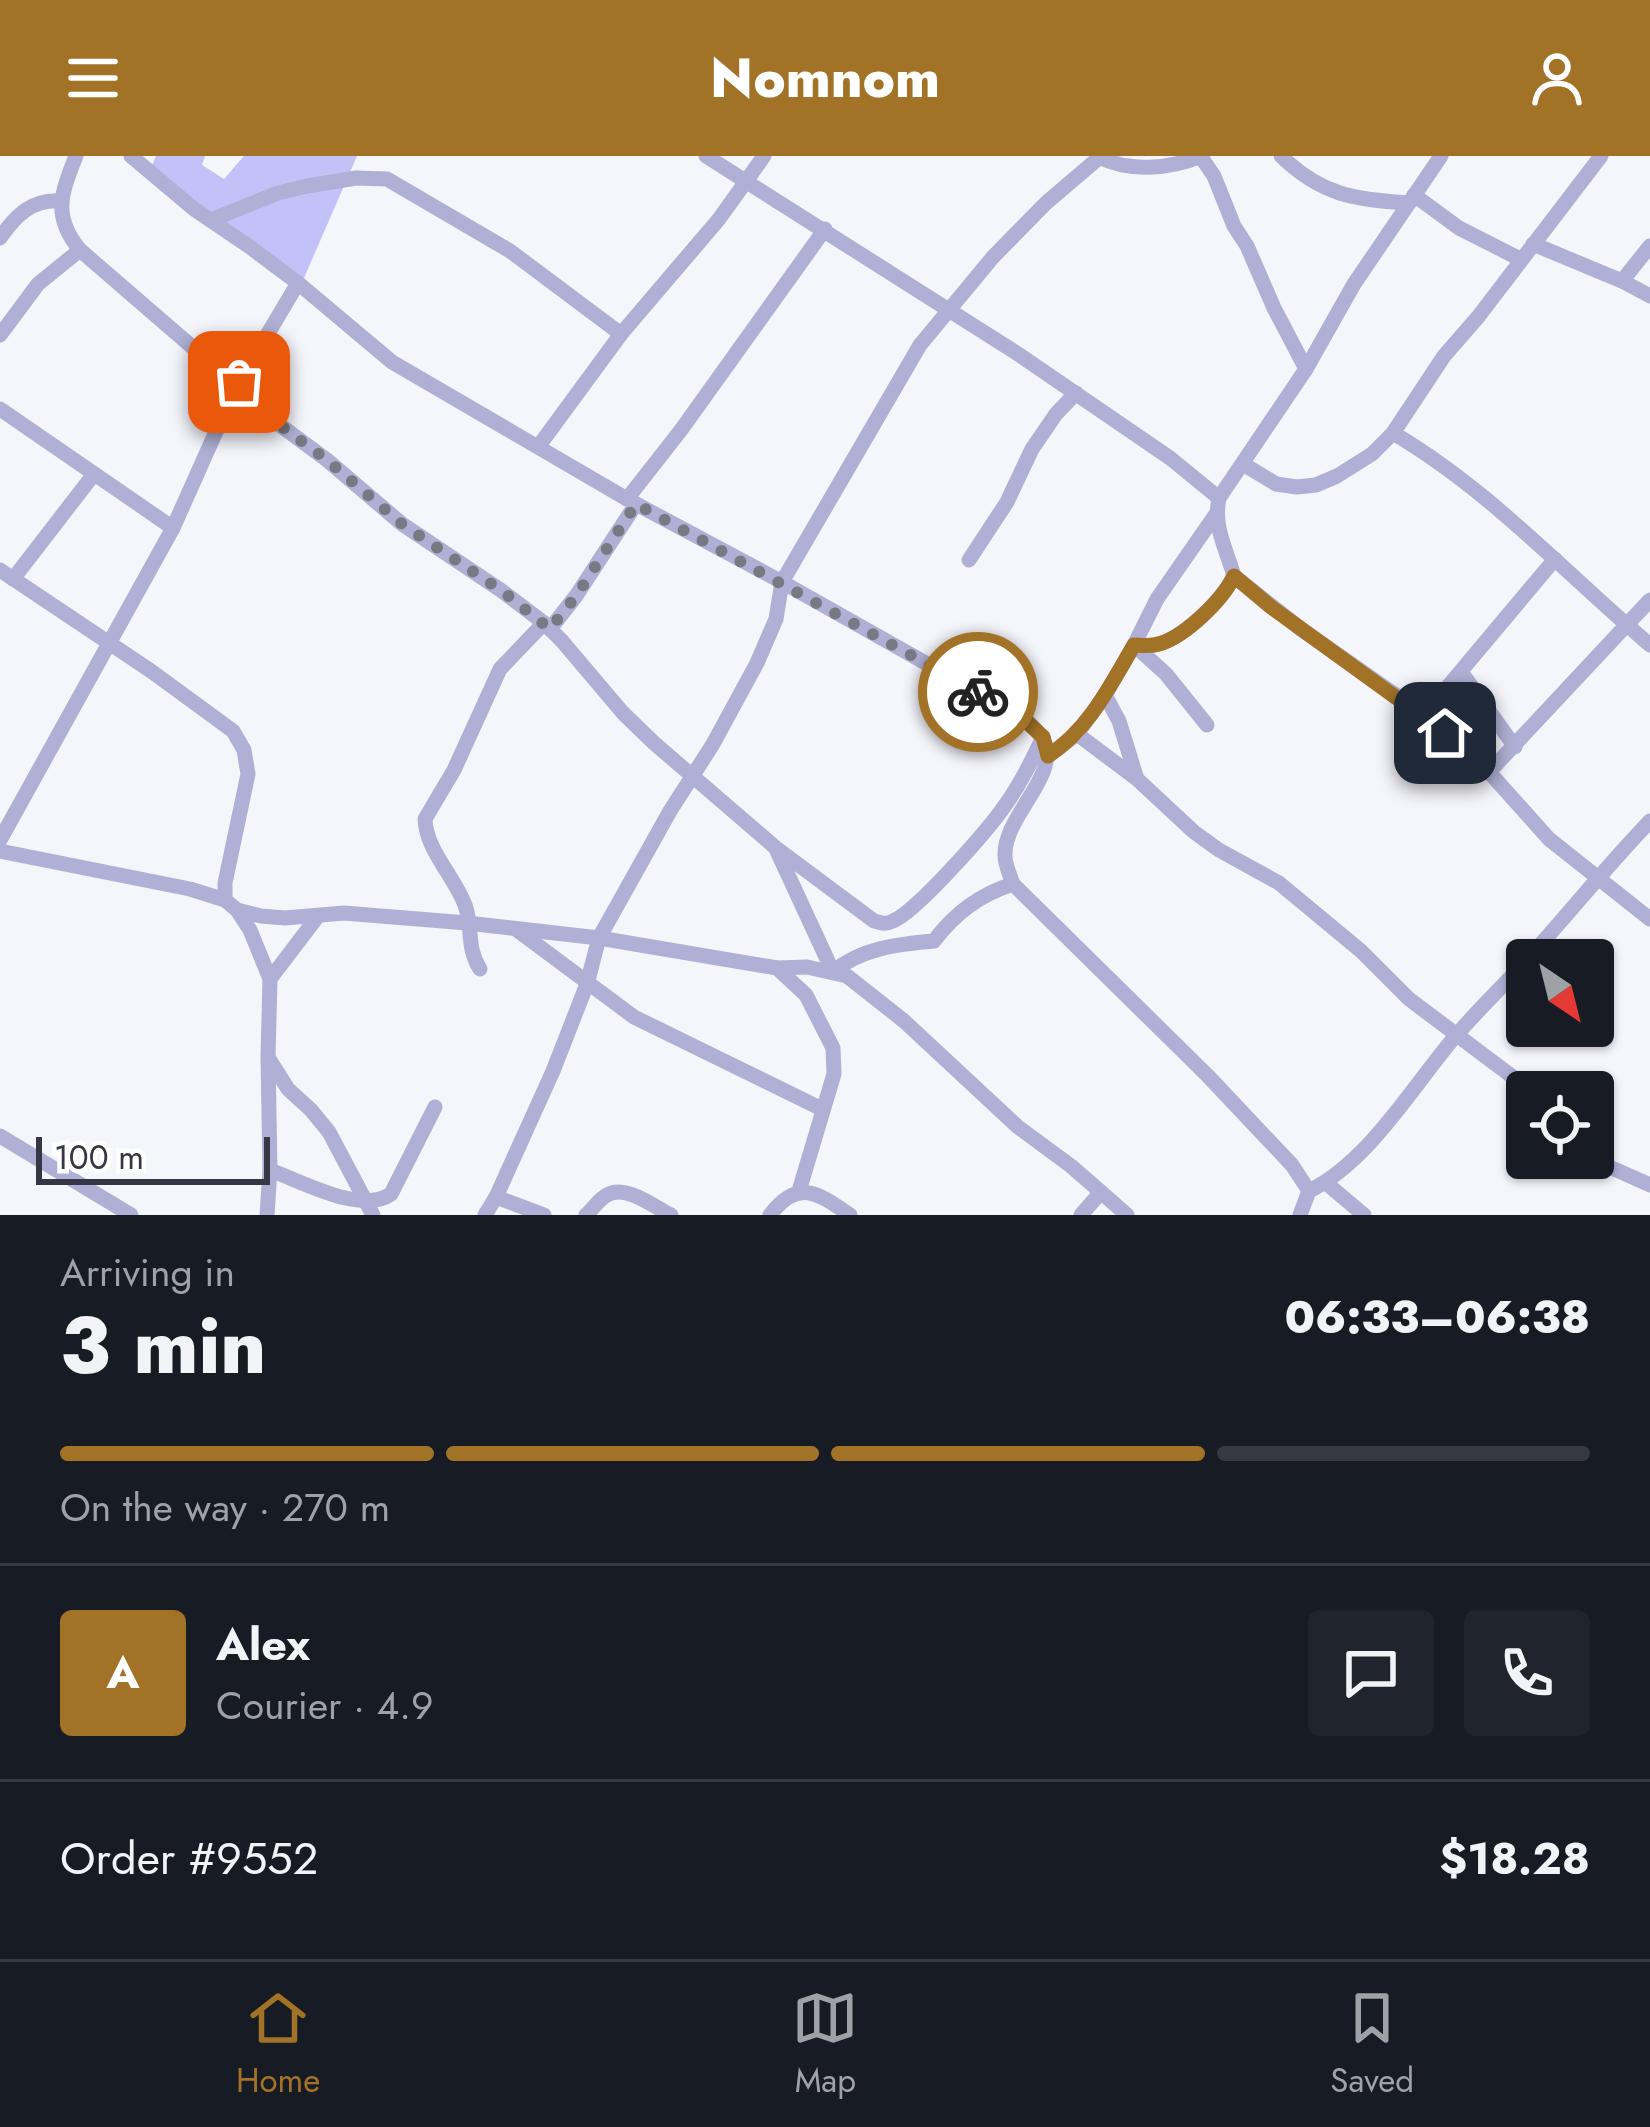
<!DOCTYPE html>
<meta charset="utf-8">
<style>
body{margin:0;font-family:Jost,sans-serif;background:#20242c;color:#f1f3f6;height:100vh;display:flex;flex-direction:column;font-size:45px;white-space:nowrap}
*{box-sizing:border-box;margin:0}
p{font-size:39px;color:#9ea1a6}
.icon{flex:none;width:66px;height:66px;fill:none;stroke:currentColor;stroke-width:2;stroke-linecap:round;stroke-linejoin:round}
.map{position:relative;height:1059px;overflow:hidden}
.drawer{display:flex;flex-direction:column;background:#171b24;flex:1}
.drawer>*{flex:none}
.needle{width:78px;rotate:145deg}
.tools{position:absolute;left:1506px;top:783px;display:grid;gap:24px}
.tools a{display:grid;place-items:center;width:108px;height:108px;border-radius:12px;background:#171b24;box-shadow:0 3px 9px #0004;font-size:60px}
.scale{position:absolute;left:36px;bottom:30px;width:234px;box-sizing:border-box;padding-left:12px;border:6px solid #363644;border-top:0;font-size:33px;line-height:42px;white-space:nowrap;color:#363644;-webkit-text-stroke:9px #fff;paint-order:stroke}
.pin{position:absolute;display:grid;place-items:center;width:102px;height:102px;color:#fff;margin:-51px;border-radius:24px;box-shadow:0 6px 18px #0006}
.courier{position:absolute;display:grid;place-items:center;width:120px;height:120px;margin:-60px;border:9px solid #a27226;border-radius:50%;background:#fff;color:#222;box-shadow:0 3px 15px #0007}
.summary em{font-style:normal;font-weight:800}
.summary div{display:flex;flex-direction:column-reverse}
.summary{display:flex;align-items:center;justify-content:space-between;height:204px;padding:0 60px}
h1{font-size:78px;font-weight:800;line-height:90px}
.bar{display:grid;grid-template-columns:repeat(4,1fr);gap:18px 12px;align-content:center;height:144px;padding:0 60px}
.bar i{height:15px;border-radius:9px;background:#363941}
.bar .current{background:#a27226}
.bar p{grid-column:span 4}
.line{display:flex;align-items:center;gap:30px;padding:0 60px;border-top:3px solid #363941}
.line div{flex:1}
.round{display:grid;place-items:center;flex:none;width:126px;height:126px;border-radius:12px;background:#20242c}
header{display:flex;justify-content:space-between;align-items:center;height:156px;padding:0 60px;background:#a27226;color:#fff;font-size:54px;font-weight:800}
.menu{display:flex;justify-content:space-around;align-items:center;height:168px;border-top:3px solid #363941;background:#171b24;font-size:33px;color:#9ea1a6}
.menu a{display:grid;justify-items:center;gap:6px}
.menu .current{color:#a27226}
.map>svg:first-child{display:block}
</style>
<header><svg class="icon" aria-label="menu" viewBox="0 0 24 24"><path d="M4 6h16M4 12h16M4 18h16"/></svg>Nomnom<svg class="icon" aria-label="person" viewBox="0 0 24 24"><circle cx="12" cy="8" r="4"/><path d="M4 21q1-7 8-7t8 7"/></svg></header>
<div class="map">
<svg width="1650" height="1059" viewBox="0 0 1650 1059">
<rect width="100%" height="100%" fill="#f5f5fc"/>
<!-- green -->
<path fill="#c2c2f8" d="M156 0H205L202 9 224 23 244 0H357L304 122 148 19Z"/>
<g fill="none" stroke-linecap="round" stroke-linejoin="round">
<!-- street -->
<g stroke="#b0b0d6" stroke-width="15">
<path d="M131 0 194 53 250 91 298 127 392 206 627 343 782 426 1025 563C1031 570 1040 576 1044 585 1060 620 1003 661 1005 700 1005 709 1010 719 1013 728L1208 920 1292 1009 1309 1035 1300 1059"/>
<path d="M706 0 1018 198 1170 302 1219 342"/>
<path d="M1097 0C1129 17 1169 13 1202 0"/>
<path d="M1281 0C1321 39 1355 44 1409 47"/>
<path d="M1201 1 1214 20 1234 70 1247 90 1274 152 1306 213"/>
<path d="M1414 39 1459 72 1520 103"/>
<path d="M211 64 278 37 307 30 356 22 387 23 510 95 621 178"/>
<path d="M0 82C16 59 32 43 61 45"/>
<path d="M1533 88 1622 125 1650 140"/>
<path d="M1622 125 1650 90"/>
<path d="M0 179 38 128 80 94"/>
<path d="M239 226 265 258 327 304 402 368 502 435 544 467 562 485 623 557 654 587 776 692 874 765C883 767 884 769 893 765 917 755 989 673 1006 648 1021 627 1032 604 1043 581"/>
<path d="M235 233 298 127"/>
<path d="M0 253 173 372"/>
<path d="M1393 277C1490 334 1565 417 1650 489"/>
<path d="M538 291 621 178 719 63 764 0"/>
<path d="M1243 308 1276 328 1297 331 1316 329 1337 320 1372 298 1393 277 1444 200 1478 161 1601 0"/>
<path d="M627 343 681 274 825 73"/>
<path d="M969 404 1007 346 1032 293 1056 258 1076 237"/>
<path d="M0 414 151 515 233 575 244 594 248 618 225 727V744"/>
<path d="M1234 420 1301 473 1424 559 1489 616 1549 683 1650 763"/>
<path d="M13 423 94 318"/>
<path d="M550 473 576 440 636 348"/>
<path d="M1462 517 1515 591"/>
<path d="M1105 539 1119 565 1136 620"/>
<path d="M1424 559 1555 403"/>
<path d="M1207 569 1166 518 1134 489 1157 443 1216 358"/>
<path d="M1077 578 1105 539 1134 489C1140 489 1147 490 1154 489 1181 485 1222 444 1234 420 1226 392 1213 371 1219 342L1306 213 1354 128 1441 0"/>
<path d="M1048 600 1077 578 1137 623 1194 676 1219 694 1279 727 1361 795 1409 843 1533 936"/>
<path d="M1489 616 1650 444"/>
<path d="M0 684 173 372 235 233 205 202 80 94C52 60 61 38 76 0"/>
<path d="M0 695 190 733 225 744 237 754 261 760 285 762 344 757 467 767 599 782 777 812 807 811 847 820 904 865 1018 971 1071 1010 1127 1059"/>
<path d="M777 695 833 816C861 792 899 788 934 785 954 758 981 738 1013 728"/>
<path d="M237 754 250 774 270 823 268 901 270 1014 267 1059"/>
<path d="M517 774 634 861 822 953"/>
<path d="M777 812 806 839 833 892 834 918 799 1035"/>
<path d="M480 813C466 792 473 770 465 749 454 720 426 694 425 663L454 614 500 513 544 467"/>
<path d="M270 823 318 760"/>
<path d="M269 903 288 933 311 954 329 976 373 1059"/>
<path d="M0 980 131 1059"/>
<path d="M1593 999 1603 1008 1650 1029"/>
<path d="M270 1014C301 1025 361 1059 391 1038L435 951"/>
<path d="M1326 1027 1364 1059"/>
<path d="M1309 1035C1368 1006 1411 933 1453 883 1475 857 1499 834 1522 809 1565 762 1605 712 1650 665"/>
<path d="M496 1041 544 1059"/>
<path d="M485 1059 496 1041 553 915 587 828 599 782 670 655 713 588 757 507 776 463 782 426 920 189 993 101 1046 47 1101 0"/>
<path d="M586 1059C593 1053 599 1043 607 1039 626 1028 654 1051 671 1059"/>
<path d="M770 1059C798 1022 818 1037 850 1059"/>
<path d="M1081 1059 1101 1036"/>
</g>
</g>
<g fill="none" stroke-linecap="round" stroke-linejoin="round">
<!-- done -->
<path stroke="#797984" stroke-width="12" stroke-dasharray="0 21.6" d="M239 226 265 258 327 304 402 368 502 435 550 473 576 440 636 348 978 536"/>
<!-- route -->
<path stroke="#a27226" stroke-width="15" d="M978 536 1024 563 1043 581 1048 600C1089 573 1110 530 1134 489 1140 489 1147 490 1154 489 1181 485 1222 445 1234 420L1271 451 1445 577"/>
</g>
</svg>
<div class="tools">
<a><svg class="needle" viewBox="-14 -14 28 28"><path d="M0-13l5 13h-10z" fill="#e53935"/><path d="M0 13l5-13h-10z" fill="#9ea1a6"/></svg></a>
<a><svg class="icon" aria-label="locate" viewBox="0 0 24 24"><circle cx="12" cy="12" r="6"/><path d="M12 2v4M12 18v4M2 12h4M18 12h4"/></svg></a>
</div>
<div class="scale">100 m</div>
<div class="pin" style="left:239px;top:226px;background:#ea580c"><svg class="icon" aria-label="bag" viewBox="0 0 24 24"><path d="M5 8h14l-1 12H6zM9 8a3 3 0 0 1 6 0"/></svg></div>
<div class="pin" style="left:1445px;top:577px;background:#1f2937"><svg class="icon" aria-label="home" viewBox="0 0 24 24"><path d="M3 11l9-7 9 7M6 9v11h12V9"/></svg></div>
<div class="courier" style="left:978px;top:536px"><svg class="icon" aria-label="bike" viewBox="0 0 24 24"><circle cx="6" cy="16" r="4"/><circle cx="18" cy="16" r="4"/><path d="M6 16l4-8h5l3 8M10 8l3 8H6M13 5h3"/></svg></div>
</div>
<section class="drawer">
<div class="summary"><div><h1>3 min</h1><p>Arriving in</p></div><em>06:33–06:38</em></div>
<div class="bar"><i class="current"></i><i class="current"></i><i class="current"></i><i></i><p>On the way · 270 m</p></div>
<div class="line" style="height:216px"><b class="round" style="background:#a27226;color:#fff">A</b><div><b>Alex</b><p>Courier · 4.9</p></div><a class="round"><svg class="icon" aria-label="chat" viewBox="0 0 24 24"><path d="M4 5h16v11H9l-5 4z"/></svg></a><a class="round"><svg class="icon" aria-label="phone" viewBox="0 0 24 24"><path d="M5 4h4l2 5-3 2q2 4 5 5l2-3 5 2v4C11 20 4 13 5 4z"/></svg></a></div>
<div class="line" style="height:156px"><div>Order #9552</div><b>$18.28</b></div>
</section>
<nav class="menu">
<a class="current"><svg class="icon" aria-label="home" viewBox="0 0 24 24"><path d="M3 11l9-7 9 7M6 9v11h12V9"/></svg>Home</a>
<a><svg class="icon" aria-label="map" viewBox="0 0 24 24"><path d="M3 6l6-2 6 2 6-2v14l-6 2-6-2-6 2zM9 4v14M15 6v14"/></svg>Map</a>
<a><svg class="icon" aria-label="saved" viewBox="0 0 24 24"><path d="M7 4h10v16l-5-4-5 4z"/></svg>Saved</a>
</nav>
